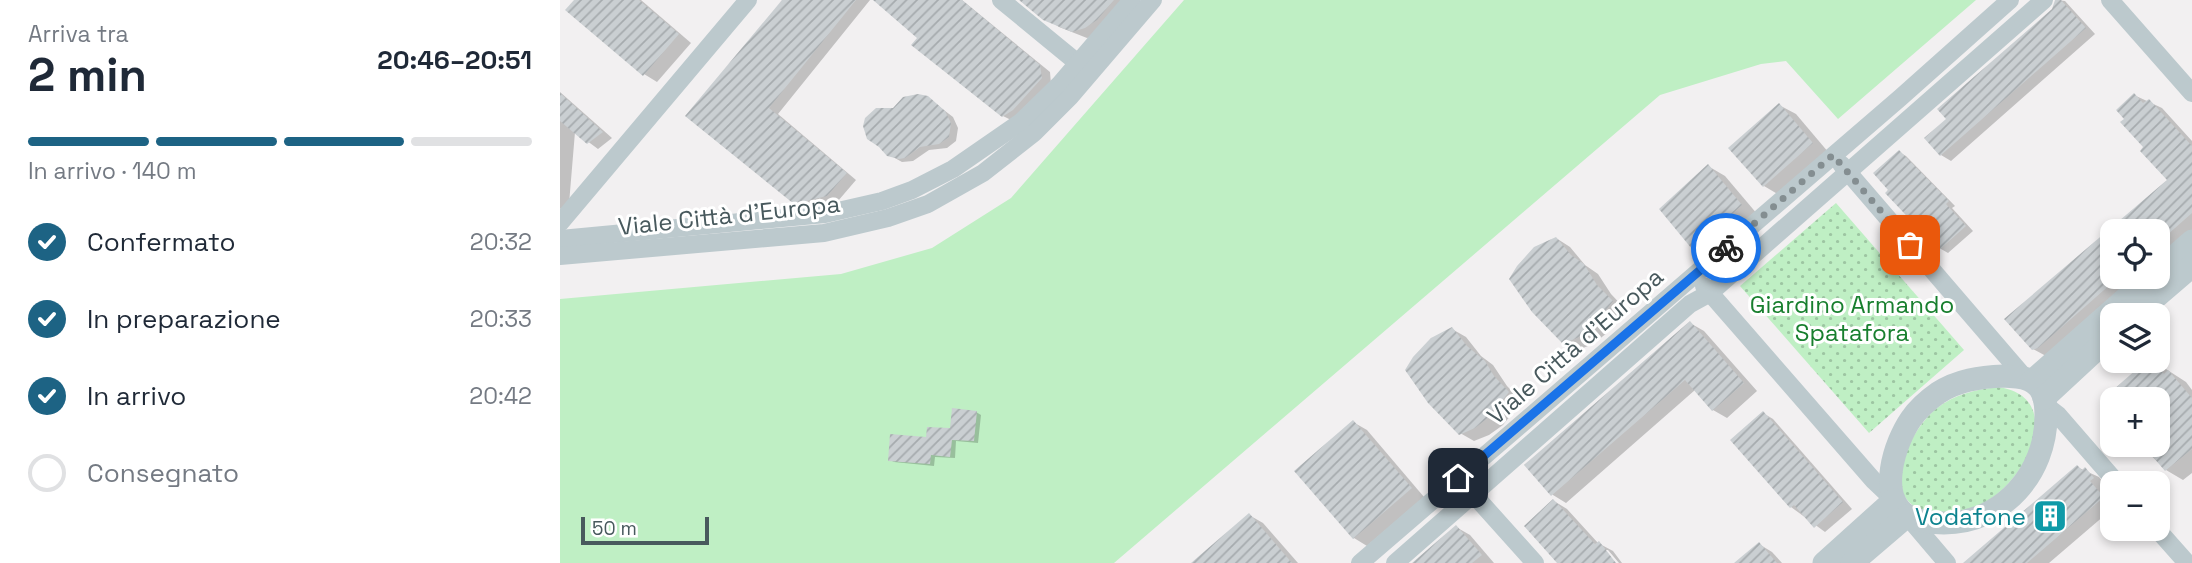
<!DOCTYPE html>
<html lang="it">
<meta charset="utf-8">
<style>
body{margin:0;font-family:"Space Grotesk",sans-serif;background:#f2f2f3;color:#1f2937;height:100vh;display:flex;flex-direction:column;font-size:26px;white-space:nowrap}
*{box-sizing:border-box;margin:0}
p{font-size:23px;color:#747a83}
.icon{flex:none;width:38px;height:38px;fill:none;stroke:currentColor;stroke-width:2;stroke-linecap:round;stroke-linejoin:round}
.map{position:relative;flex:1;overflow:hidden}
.sheet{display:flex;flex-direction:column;background:#fff;width:560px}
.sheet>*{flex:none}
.controls{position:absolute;left:1540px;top:219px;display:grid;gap:14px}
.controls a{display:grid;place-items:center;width:70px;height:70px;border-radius:14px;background:#fff;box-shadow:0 4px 10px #0003;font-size:35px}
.scale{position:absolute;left:21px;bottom:18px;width:128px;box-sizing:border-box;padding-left:7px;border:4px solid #48595d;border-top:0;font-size:19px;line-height:24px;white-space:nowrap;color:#48595d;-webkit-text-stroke:5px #fff;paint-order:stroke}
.pin{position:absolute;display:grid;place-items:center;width:60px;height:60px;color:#fff;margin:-30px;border-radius:14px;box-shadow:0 4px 10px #0006}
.courier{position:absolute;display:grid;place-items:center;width:70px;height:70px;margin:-35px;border:5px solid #1a73e8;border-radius:50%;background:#fff;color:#222;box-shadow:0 2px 9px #0007}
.overview em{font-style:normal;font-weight:700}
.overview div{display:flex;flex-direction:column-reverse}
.overview{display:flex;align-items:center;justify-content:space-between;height:119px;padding:0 28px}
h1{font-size:46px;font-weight:700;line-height:52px}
.bar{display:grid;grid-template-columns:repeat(4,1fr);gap:10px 7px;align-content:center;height:84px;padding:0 28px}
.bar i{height:9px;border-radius:5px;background:#e0e1e3}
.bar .active{background:#1d6384}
.bar p{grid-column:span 4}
ol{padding:0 28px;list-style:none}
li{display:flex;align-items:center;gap:21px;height:77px}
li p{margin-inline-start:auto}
li .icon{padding:7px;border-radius:50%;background:#1d6384;color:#fff;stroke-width:4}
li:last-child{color:#747a83}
li i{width:38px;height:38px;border:4px solid #e0e1e3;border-radius:50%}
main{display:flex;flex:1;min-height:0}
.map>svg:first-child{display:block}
</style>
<main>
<section class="sheet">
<div class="overview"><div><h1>2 min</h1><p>Arriva tra</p></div><em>20:46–20:51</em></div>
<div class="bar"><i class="active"></i><i class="active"></i><i class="active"></i><i></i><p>In arrivo · 140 m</p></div>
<ol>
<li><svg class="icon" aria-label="check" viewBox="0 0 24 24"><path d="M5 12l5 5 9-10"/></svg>Confermato<p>20:32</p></li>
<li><svg class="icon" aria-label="check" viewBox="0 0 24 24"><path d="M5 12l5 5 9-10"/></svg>In preparazione<p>20:33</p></li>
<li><svg class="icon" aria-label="check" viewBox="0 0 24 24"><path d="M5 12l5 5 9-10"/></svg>In arrivo<p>20:42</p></li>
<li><i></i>Consegnato</li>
</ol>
</section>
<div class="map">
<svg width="1632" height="563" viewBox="0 0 1632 563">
<defs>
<pattern id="garden-dots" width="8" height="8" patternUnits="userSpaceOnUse" patternTransform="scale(1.75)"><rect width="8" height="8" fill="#bfefc4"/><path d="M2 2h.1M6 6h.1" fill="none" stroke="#9dc5a2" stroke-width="1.8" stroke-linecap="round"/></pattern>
<pattern id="building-hatch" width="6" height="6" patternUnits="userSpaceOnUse" patternTransform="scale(1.75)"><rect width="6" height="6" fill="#cacfd2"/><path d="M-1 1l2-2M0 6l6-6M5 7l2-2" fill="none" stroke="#a6abae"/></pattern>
</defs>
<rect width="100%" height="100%" fill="#f2f0f1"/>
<!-- green -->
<path fill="#bfefc4" d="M624 0H1416L1278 119 1226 61 1201 64 1100 95 554 563H0V299L281 274 372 248 451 198Z"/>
<!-- garden -->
<g fill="url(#garden-dots)">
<path d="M1276 203 1404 350 1309 433 1180 286Z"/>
<path d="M1437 387C1524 397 1446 532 1372 512 1368 511 1361 510 1357 508 1319 487 1354 426 1377 408 1395 394 1415 390 1437 387Z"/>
</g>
<!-- shadow -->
<g fill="#0003">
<path d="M16 0H81L131 43 97 82 84 74Z"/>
<path d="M225 0H310L218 114 296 180 278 201 245 208 127 116Z"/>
<path d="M316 0H402L490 72 491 84 453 121 443 116 360 37Z"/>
<path d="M460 0H574L540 35 527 38 499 27Z"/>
<path d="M1497 0 1505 1 1535 34 1391 161 1381 155 1388 119 1493 10Z"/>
<path d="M0 92 52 138 38 149 15 132 9 204 0 209Z"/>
<path d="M1574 95 1602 108 1632 141V230L1598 260V231H1552V276H1580L1486 356 1473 349 1447 319 1609 180 1586 147Z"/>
<path d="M368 98 393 117 398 128 396 141 387 148 369 150 353 161 342 162 333 157V110Z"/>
<path d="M1219 105 1236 114 1269 153 1221 196 1204 186 1171 148Z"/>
<path d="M1339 152 1346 156 1395 206 1392 208 1413 231 1388 253 1381 249 1327 193Z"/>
<path d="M1148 166 1165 176 1198 215 1151 257 1134 247Z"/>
<path d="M996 238 1010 247 1025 265 1038 274 1051 294 1066 310 1047 333 1033 344 1018 350 1004 342Z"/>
<path d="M1130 323 1144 331 1197 391 1167 418 1153 410 1135 390 1006 503 993 495 966 465Z"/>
<path d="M892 329 906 337 921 356 933 365 947 386 962 401 943 425 929 435 914 441 900 433Z"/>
<path d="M1592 360 1626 382 1632 390V473L1623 480 1606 470 1579 444H1598V399H1552V406L1546 398Z"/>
<path d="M416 412 421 415 418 443 396 441 395 458 375 457 374 466 334 462 330 460 368 439 392 430Z"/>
<path d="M1203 413 1213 419 1292 509 1265 532 1231 507Z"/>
<path d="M793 422 807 430 864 497 807 546 794 538Z"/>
<path d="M1517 467 1539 477 1547 487 1543 490 1552 500V509L1489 563H1414Z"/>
<path d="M994 501 1007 509 1038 543 1053 551 1062 563H1059L1048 550H1044L1054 563H1000Z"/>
<path d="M689 515 703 523 738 563H634Z"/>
<path d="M896 527 910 535 934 563H855Z"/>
<path d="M1199 544 1212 552 1222 563H1177Z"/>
</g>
<!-- building -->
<g fill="url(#building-hatch)">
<path d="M14 0H79L119 34 83 76 5 10Z"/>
<path d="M222 0H296L209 108 287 173 267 196 234 204 125 116Z"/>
<path d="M313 0H402L480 65 482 78 453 110 442 117 351 45 357 38Z"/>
<path d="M459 0H554L537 20 525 28 512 32 483 20Z"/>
<path d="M1495 0H1501L1526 28 1380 156 1364 138 1386 119 1377 109 1492 9Z"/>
<path d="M0 93 43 132 27 144 0 121Z"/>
<path d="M1574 93 1583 103 1589 99 1632 146V213L1598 243V231H1552V283L1478 348 1472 350 1444 319 1607 180 1580 151 1583 147 1560 122 1564 119 1556 110Z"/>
<path d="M358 94 368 96 385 111 391 123 389 137 379 144 360 147 345 158 339 159 327 156 319 147 307 139 303 126 305 118 316 108H333L343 97Z"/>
<path d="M1219 103 1253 143 1203 187 1168 148Z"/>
<path d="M1339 150 1389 201 1386 204 1406 226 1379 250 1325 193 1328 190 1313 173Z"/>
<path d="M1148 164 1182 205 1132 249 1099 209Z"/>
<path d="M996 237 1011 255 1024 264 1037 285 1053 301 1033 326 1019 337 1003 344 972 312 949 279 957 266 974 247Z"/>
<path d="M1130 321 1184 383 1152 411 1125 380 991 496 964 465Z"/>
<path d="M892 327 907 346 925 361 934 376 949 392 929 417 915 428 899 435 868 403 845 370 853 357 871 338Z"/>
<path d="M1587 360H1593L1604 374 1608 370 1632 398V449L1605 471 1582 444H1598V399H1543Z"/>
<path d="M392 408 417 411 414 441 392 440 390 457 371 455 370 464 328 461 330 434 366 437 367 427 390 428Z"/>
<path d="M1203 411 1283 502 1254 528 1234 505 1230 508 1170 440Z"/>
<path d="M793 420 852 488 793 539 734 471Z"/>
<path d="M1517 465 1522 470 1525 467 1534 478 1530 481 1544 497 1467 563H1403Z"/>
<path d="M993 499 1035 544 1039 541 1056 563H997L964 526Z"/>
<path d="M689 513 732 563H631Z"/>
<path d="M896 525 922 555 912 563H852Z"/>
<path d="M1199 542 1217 563H1174Z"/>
</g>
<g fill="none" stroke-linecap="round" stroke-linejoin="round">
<!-- minor -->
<g stroke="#bcc9cd" stroke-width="18">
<path d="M441 0 525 69"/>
<path d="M1550 0 1632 93"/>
<path d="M1281 164 1466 379"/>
<path d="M0 223 188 0"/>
<path d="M0 239 265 214 322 201 352 190 393 169 461 122 499 85 572 0"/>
<path d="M0 256 264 233 328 218 368 204 423 173 474 133 510 97 593 0"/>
<path d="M1144 286 1314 481 1334 500"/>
<path d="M1485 405 1498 415 1557 483"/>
<path d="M905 485 975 563"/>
<path d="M1347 516 1387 563"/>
<path d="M1596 528 1627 563"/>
<path d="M800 563 1340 98 1450 0"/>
<path d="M835 563 1130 304 1150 293 1484 0"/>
</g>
<!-- tertiary -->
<g stroke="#bcc9cd" stroke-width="23">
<path d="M1598 271 1632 241"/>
<path d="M1575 315 1632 266"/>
<path d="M1444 376C1454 377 1466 376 1474 383 1485 390 1486 404 1486 416 1486 473 1443 523 1384 523 1374 523 1357 521 1348 516 1316 497 1335 442 1351 419 1358 409 1368 400 1378 393 1398 380 1420 377 1444 376Z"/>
<path d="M1472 381 1591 276"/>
<path d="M1484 398 1552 335"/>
<path d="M1264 563 1334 500"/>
<path d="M1292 563 1347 516"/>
</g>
</g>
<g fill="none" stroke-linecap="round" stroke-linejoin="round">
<!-- done -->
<path stroke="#848e91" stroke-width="7" stroke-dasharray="0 12.6" d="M1166 248 1273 155 1350 245"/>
<!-- route -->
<path stroke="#1a73e8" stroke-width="9" d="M898 478 1166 248"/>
</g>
<!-- icons -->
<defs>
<g id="building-square" transform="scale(1.75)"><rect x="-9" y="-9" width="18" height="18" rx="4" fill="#0f9aa8" stroke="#fff"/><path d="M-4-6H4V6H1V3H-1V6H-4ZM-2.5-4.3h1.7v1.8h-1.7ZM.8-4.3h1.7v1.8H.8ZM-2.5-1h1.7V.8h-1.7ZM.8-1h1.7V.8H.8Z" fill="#fff"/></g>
</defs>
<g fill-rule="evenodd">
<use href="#building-square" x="1490" y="516"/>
</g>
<g text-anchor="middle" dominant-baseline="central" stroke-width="6" stroke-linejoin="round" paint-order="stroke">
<!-- street labels -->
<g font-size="24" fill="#48595d" stroke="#fff">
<text transform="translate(169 215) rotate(-6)">Viale Città d'Europa</text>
<text transform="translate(1015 346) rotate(-41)">Viale Città d'Europa</text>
</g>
<!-- park labels -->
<g font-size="24" fill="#187f2e" stroke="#fff">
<text x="1292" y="304">Giardino Armando<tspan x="1292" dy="28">Spatafora</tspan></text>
</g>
<!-- culture labels -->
<g font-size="24" fill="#0d838f" stroke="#fff" text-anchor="end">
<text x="1466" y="516">Vodafone</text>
</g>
</g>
</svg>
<div class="controls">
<a><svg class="icon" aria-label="locate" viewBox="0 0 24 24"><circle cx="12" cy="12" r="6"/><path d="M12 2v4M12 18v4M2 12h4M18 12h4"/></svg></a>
<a><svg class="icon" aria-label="layers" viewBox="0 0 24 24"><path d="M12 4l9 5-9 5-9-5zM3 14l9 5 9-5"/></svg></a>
<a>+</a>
<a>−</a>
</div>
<div class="scale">50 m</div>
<div class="pin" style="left:1350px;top:245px;background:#ea580c"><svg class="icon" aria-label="bag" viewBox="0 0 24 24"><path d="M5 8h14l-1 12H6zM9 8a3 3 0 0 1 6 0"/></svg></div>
<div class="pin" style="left:898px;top:478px;background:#1f2937"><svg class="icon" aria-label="home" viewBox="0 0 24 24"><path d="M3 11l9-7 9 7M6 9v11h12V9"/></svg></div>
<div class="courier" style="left:1166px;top:248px"><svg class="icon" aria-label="bike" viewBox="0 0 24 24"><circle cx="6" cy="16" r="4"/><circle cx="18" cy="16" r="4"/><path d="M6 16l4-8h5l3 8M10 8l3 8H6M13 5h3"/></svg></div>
</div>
</main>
